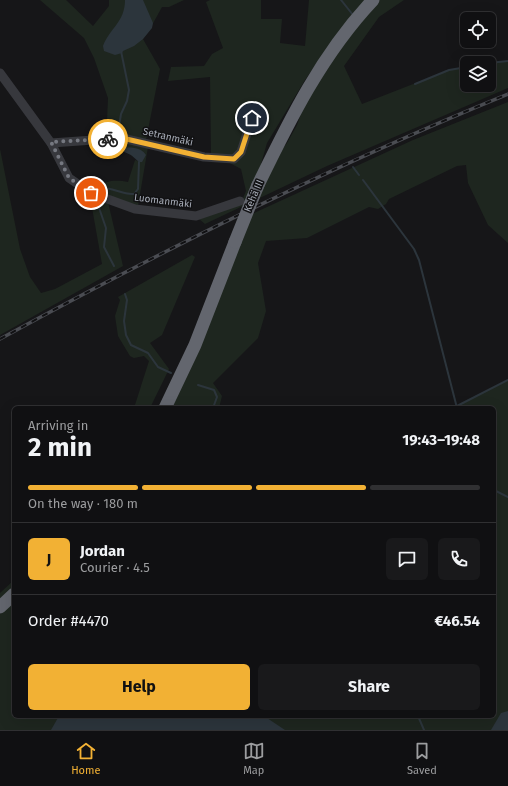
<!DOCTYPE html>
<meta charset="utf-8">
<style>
body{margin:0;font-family:"Fira Sans",sans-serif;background:#19191b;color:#f1f3f6;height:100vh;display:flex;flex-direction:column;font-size:15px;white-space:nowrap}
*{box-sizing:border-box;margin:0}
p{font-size:13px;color:#9c9d9f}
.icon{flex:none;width:22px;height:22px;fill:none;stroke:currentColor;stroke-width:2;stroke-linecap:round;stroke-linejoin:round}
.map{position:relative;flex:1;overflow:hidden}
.sheet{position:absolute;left:12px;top:406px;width:484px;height:312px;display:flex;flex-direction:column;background:#101012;border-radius:6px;box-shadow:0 4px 16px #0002,0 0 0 1px #303032}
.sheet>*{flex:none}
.controls{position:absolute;left:460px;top:12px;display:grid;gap:8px}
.controls a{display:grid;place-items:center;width:36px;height:36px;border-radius:6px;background:#101012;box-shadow:0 4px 16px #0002,0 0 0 1px #303032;font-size:20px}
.pin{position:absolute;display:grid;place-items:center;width:34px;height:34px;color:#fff;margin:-17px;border:2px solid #fff;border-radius:50%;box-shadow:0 1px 4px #0007}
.courier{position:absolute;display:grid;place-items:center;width:40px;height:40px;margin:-20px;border:3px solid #f2b134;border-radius:50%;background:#fff;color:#222;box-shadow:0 1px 5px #0007}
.overview em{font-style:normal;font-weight:700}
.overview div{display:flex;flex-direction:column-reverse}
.overview{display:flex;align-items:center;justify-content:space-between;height:68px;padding:0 16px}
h1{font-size:26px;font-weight:700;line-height:30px}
.bar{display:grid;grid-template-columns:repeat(4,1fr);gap:6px 4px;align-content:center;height:48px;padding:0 16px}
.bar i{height:5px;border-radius:3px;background:#303032}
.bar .selected{background:#f2b134}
.bar p{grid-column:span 4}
.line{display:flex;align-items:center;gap:10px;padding:0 16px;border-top:1px solid #303032}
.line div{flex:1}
.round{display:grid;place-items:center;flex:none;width:42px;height:42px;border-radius:6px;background:#19191b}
.button{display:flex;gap:8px;margin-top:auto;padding:8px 16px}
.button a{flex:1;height:46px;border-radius:6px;background:#f2b134;color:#111;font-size:16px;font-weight:700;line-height:46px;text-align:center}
.button a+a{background:#19191b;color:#f1f3f6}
.dock{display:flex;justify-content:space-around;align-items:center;height:56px;border-top:1px solid #303032;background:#101012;font-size:11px;color:#9c9d9f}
.dock a{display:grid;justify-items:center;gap:2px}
.dock .selected{color:#f2b134}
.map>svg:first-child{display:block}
</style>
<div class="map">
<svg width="508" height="730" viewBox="0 0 508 730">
<rect width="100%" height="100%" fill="#161618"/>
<!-- green -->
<g fill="#1e261f">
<path d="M40 0H66L93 26 109 6V0H184L169 7H162C155 19 151 29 143 39L160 69 146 140 148 147 138 206 97 192C101 179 117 180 128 182L135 160 142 162 120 148V150L109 145 111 135 107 121 108 98 94 58 84 38Z"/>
<path d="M210 0H261V19H282L280 43 305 46 309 0H366L350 17 305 80 267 143 261 164 277 156 287 143 297 125 306 99 332 59 379 0H404L379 17 344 66 362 104 449 70 467 67V85H489V64L508 61V88L327 166 205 224 199 219 241 203 246 191 241 169 211 153 210 77 168 81 171 67 204 66 212 54 223 48 206 2Z"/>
<path d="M508 102V243L488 225 468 183 466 165 457 166 389 199 386 204 378 209 369 207 307 238 266 241 258 263 266 311 258 338 213 383 222 396 219 408H172L252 214 413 140Z"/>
<path d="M0 149 20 249 30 277 41 293 55 289 102 264 91 202 81 191 108 202 123 266 0 335Z"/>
<path d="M192 255 195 257 162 335 150 343 169 369 150 408H134L149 361 144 356 134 358 130 356 118 336 115 316 120 300 118 297Z"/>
<path d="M508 380V730H0V614L14 602V716H494V408H457V406Z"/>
<path d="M14 580V588L0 600V593Z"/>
</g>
<!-- water -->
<g fill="#2c353c">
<path d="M125 0H143L153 23 152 28 143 39 134 46 123 51 122 53 115 55 104 51 103 46C110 28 125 22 125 0Z"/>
<path d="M120 147C130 148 140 146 146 155L142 162H139L131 155 120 150Z"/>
<path d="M508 711V730H491L501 713Z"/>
<path d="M59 716H264L285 730H51Z"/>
</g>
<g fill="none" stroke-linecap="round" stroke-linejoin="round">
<!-- stream -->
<g stroke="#2c353c" stroke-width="2">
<path d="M341 0 353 15"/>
<path d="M489 63 508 61"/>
<path d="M415 84 449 70 467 67"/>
<path d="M118 133 121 114 127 101 129 90 121 51"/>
<path d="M118 142 120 147"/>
<path d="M353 167 359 175"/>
<path d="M363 180 414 249 419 260 457 408"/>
<path d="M100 192 103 188C114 188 123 195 134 194L138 189 139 162"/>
<path d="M97 202 106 228 104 247 114 266"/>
<path d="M125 294 127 300 124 321 126 335 131 345 148 353 158 367 171 373"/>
<path d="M198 385 214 390 217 397 213 408"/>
<path d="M457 406 508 380"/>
<path d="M494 490 508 497"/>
<path d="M418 716 424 730"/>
</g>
<!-- minor -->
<g stroke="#37383d" stroke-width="9">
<path d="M0 73 51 143 69 178 91 193 135 209 196 216 240 201"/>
<path d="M51 143 122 138 204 157 234 159 241 152 252 118"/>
</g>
<!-- highway -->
<g stroke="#63666e" stroke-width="13">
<path d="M258 185C290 119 322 54 373 0"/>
<path d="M165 408 195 345 235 242"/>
<path d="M0 607 14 594"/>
</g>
<!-- rail casing -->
<g stroke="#4a4c52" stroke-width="3.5">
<path id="rail" d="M0 339C165 249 333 165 508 94"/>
</g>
<!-- rail -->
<use href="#rail" stroke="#111113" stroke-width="2" stroke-dasharray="6" stroke-linecap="butt"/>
<!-- highway-bridge -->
<path stroke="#63666e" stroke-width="13" d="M235 242 258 185"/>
</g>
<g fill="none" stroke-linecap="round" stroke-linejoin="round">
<!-- done -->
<path stroke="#757880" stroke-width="4" stroke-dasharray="0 7.2" d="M91 193 69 178 51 142 108 139"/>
<!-- route -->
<path stroke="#f2b134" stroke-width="5" d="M108 139 122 138 204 157 234 159 241 152 252 118"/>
</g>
<g text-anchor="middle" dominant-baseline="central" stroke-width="3" stroke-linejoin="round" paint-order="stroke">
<!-- street labels -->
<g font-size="10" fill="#a8adb8" stroke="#111113">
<text transform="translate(168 137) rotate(13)">Setranmäki</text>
<text transform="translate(254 196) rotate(-67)">Kehä III</text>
<text transform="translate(163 201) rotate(7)">Luomanmäki</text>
</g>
</g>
</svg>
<div class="controls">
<a><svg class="icon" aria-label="locate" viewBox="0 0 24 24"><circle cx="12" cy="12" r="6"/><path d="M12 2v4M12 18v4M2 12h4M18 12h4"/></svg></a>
<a><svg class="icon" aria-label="layers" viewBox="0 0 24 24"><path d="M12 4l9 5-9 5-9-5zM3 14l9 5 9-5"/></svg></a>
</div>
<div class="pin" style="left:91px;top:193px;background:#ea580c"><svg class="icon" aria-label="bag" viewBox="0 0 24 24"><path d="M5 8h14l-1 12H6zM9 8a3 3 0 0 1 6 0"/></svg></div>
<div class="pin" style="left:252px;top:118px;background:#1f2937"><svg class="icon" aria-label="home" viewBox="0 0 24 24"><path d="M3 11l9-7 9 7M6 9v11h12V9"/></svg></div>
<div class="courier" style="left:108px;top:139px"><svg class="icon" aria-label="bike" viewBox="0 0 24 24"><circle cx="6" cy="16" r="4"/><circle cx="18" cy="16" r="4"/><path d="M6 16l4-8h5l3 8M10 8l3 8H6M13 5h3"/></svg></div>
<section class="sheet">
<div class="overview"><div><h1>2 min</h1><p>Arriving in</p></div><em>19:43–19:48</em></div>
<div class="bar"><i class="selected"></i><i class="selected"></i><i class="selected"></i><i></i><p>On the way · 180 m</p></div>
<div class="line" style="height:72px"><b class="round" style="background:#f2b134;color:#111">J</b><div><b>Jordan</b><p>Courier · 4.5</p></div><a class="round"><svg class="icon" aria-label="chat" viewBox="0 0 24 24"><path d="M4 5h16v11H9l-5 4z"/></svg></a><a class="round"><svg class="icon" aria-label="phone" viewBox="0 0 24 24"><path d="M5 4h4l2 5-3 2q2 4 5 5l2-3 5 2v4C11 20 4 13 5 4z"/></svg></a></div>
<div class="line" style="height:52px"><div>Order #4470</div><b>€46.54</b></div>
<div class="button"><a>Help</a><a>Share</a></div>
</section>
</div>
<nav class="dock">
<a class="selected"><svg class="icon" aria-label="home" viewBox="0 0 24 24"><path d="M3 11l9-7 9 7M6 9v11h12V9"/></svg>Home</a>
<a><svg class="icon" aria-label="map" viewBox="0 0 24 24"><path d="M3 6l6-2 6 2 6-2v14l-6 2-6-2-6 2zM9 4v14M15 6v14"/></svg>Map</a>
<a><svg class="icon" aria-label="saved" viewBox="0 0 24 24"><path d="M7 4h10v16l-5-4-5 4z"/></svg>Saved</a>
</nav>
